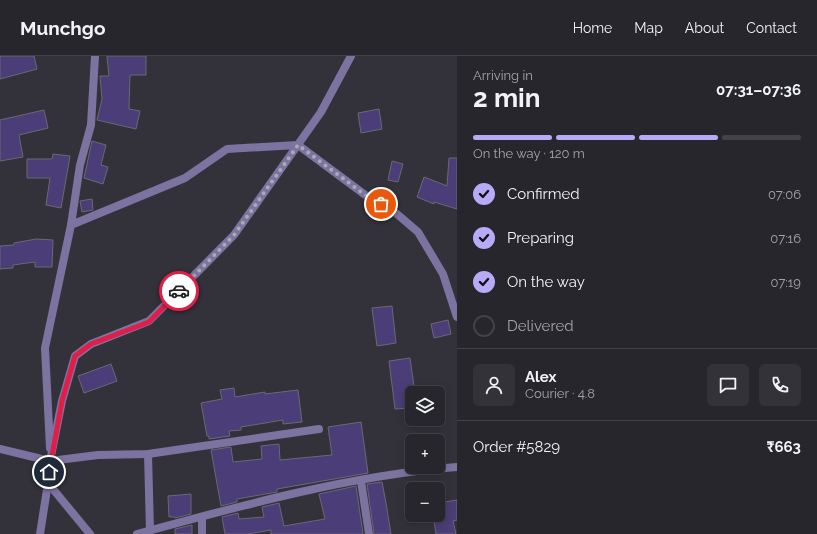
<!DOCTYPE html>
<meta charset="utf-8">
<style>
body{margin:0;font-family:Raleway,sans-serif;background:#323238;color:#f1f3f6;height:100vh;display:flex;flex-direction:column;font-size:15px;white-space:nowrap}
*{box-sizing:border-box;margin:0}
p{font-size:13px;color:#a4a5a9}
.icon{flex:none;width:22px;height:22px;fill:none;stroke:currentColor;stroke-width:2;stroke-linecap:round;stroke-linejoin:round}
.map{position:relative;flex:1;overflow:hidden}
.side{display:flex;flex-direction:column;background:#26262c;width:360px}
.side>*{flex:none}
.buttons{position:absolute;left:405px;top:330px;display:grid;gap:8px}
.buttons a{display:grid;place-items:center;width:40px;height:40px;border-radius:6px;background:#26262c;box-shadow:0 2px 10px #0003,0 0 0 1px #424348;font-size:20px}
.pin{position:absolute;display:grid;place-items:center;width:34px;height:34px;color:#fff;margin:-17px;border:2px solid #fff;border-radius:50%;box-shadow:0 1px 4px #0007}
.courier{position:absolute;display:grid;place-items:center;width:40px;height:40px;margin:-20px;border:3px solid #e11d48;border-radius:50%;background:#fff;color:#222;box-shadow:0 1px 5px #0007}
.summary em{font-style:normal;font-weight:700}
.summary div{display:flex;flex-direction:column-reverse}
.summary{display:flex;align-items:center;justify-content:space-between;height:68px;padding:0 16px}
h1{font-size:26px;font-weight:700;line-height:30px}
.bar{display:grid;grid-template-columns:repeat(4,1fr);gap:6px 4px;align-content:center;height:48px;padding:0 16px}
.bar i{height:5px;border-radius:3px;background:#424348}
.bar .selected{background:#b9aaf7}
.bar p{grid-column:span 4}
.line{display:flex;align-items:center;gap:10px;padding:0 16px;border-top:1px solid #424348}
.line div{flex:1}
.round{display:grid;place-items:center;flex:none;width:42px;height:42px;border-radius:6px;background:#323238}
ol{padding:0 16px;list-style:none}
li{display:flex;align-items:center;gap:12px;height:44px}
li p{margin-inline-start:auto}
li .icon{padding:4px;border-radius:50%;background:#b9aaf7;color:#111;stroke-width:4}
li:last-child{color:#a4a5a9}
li i{width:22px;height:22px;border:2px solid #424348;border-radius:50%}
header{display:flex;align-items:center;gap:24px;box-sizing:border-box;height:56px;padding:0 20px;background:#26262c;border-bottom:1px solid #424348}
header strong{font-size:19px}
nav{display:flex;gap:22px;margin-inline-start:auto;font-size:14px}
main{display:flex;flex:1;min-height:0}
.map>svg:first-child{display:block}
</style>
<header>
<strong>Munchgo</strong>
<nav><a>Home</a><a>Map</a><a>About</a><a>Contact</a></nav>
</header>
<main>
<div class="map">
<svg width="457" height="478" viewBox="0 0 457 478">
<rect width="100%" height="100%" fill="#33323b"/>
<!-- building -->
<g fill="#4b3d77" stroke="#6a6973">
<path d="M0 0H34L37 13 0 23Z"/>
<path d="M107 0H146V19H130L129 53 140 55 136 73 97 64 102 43 100 20H109Z"/>
<path d="M379 53 382 73 361 77 358 57Z"/>
<path d="M44 54 48 72 19 79 23 101 0 105V64Z"/>
<path d="M92 85 106 89 101 109 108 111 103 128 84 122Z"/>
<path d="M53 98 70 100 61 152 46 149 50 122H27V103H52Z"/>
<path d="M449 102H457V153L434 146V148L417 141 424 121 447 130Z"/>
<path d="M392 105 403 108 398 126 388 124Z"/>
<path d="M92 143 93 154 82 156 80 145Z"/>
<path d="M36 183 53 184 52 211H35V206L13 209V212L0 213V190L14 189V187Z"/>
<path d="M392 250 396 287 377 290 372 252Z"/>
<path d="M448 264 451 278 434 282 431 268Z"/>
<path d="M410 302 415 337H412V352L395 353 389 305Z"/>
<path d="M111 308 117 325 84 337 78 320Z"/>
<path d="M234 332 235 341 265 336V338L298 334 302 366 283 368V364L241 371V374L229 375 230 380 209 383V380H207L201 347 222 343 220 334Z"/>
<path d="M361 366 368 417 277 433V436L237 443V446L221 450 211 394 231 391 233 406 262 403 261 390 279 388 280 404 332 399 328 371Z"/>
<path d="M382 426 386 447 391 478H374L367 428Z"/>
<path d="M356 430 363 478H271V474L248 478H225L222 461 238 457 239 463 264 461 262 451 279 447 284 470 325 463 319 438Z"/>
<path d="M191 438V458L175 462V461H169L168 440Z"/>
<path d="M457 444V464L453 465 456 478H436L433 459H438V447Z"/>
<path d="M192 469V478H175V473Z"/>
</g>
<g fill="none" stroke-linecap="round" stroke-linejoin="round">
<!-- minor -->
<g stroke="#7c73a1" stroke-width="8">
<path d="M71 169 185 122 227 93 298 89 372 144 390 152 418 176 443 218 457 261"/>
<path d="M50 392 45 292 71 169 80 109 91 69 95 0"/>
<path d="M0 393 50 405 48 427 90 478"/>
<path d="M148 398 150 475"/>
<path d="M50 405 62 345 75 300 91 288 149 265 234 179 321 56 351 0"/>
<path d="M50 405 98 399 148 398 319 373"/>
<path d="M361 425 369 478"/>
<path d="M202 461V478"/>
<path d="M40 478 48 427"/>
<path d="M137 478C239 450 352 419 457 411"/>
</g>
</g>
<g fill="none" stroke-linecap="round" stroke-linejoin="round">
<!-- done -->
<path stroke="#abaab1" stroke-width="4" stroke-dasharray="0 7.2" d="M179 235 234 179 298 89 372 144 381 148"/>
<!-- route -->
<path stroke="#e11d48" stroke-width="5" d="M49 416 62 345 75 300 91 288 149 266 179 235"/>
</g>
</svg>
<div class="buttons">
<a><svg class="icon" aria-label="layers" viewBox="0 0 24 24"><path d="M12 4l9 5-9 5-9-5zM3 14l9 5 9-5"/></svg></a>
<a>+</a>
<a>−</a>
</div>
<div class="pin" style="left:381px;top:148px;background:#ea580c"><svg class="icon" aria-label="bag" viewBox="0 0 24 24"><path d="M5 8h14l-1 12H6zM9 8a3 3 0 0 1 6 0"/></svg></div>
<div class="pin" style="left:49px;top:416px;background:#1f2937"><svg class="icon" aria-label="home" viewBox="0 0 24 24"><path d="M3 11l9-7 9 7M6 9v11h12V9"/></svg></div>
<div class="courier" style="left:179px;top:235px"><svg class="icon" aria-label="car" viewBox="0 0 24 24"><path d="M5 17H2v-5l4-1 3-4h7l3 4 3 1v5h-3M9 17h6M6 11h13"/><circle cx="7" cy="17" r="2"/><circle cx="17" cy="17" r="2"/></svg></div>
</div>
<section class="side">
<div class="summary"><div><h1>2 min</h1><p>Arriving in</p></div><em>07:31–07:36</em></div>
<div class="bar"><i class="selected"></i><i class="selected"></i><i class="selected"></i><i></i><p>On the way · 120 m</p></div>
<ol>
<li><svg class="icon" aria-label="check" viewBox="0 0 24 24"><path d="M5 12l5 5 9-10"/></svg>Confirmed<p>07:06</p></li>
<li><svg class="icon" aria-label="check" viewBox="0 0 24 24"><path d="M5 12l5 5 9-10"/></svg>Preparing<p>07:16</p></li>
<li><svg class="icon" aria-label="check" viewBox="0 0 24 24"><path d="M5 12l5 5 9-10"/></svg>On the way<p>07:19</p></li>
<li><i></i>Delivered</li>
</ol>
<div class="line" style="height:72px"><a class="round"><svg class="icon" aria-label="person" viewBox="0 0 24 24"><circle cx="12" cy="8" r="4"/><path d="M4 21q1-7 8-7t8 7"/></svg></a><div><b>Alex</b><p>Courier · 4.8</p></div><a class="round"><svg class="icon" aria-label="chat" viewBox="0 0 24 24"><path d="M4 5h16v11H9l-5 4z"/></svg></a><a class="round"><svg class="icon" aria-label="phone" viewBox="0 0 24 24"><path d="M5 4h4l2 5-3 2q2 4 5 5l2-3 5 2v4C11 20 4 13 5 4z"/></svg></a></div>
<div class="line" style="height:52px"><div>Order #5829</div><b>₹663</b></div>
</section>
</main>
